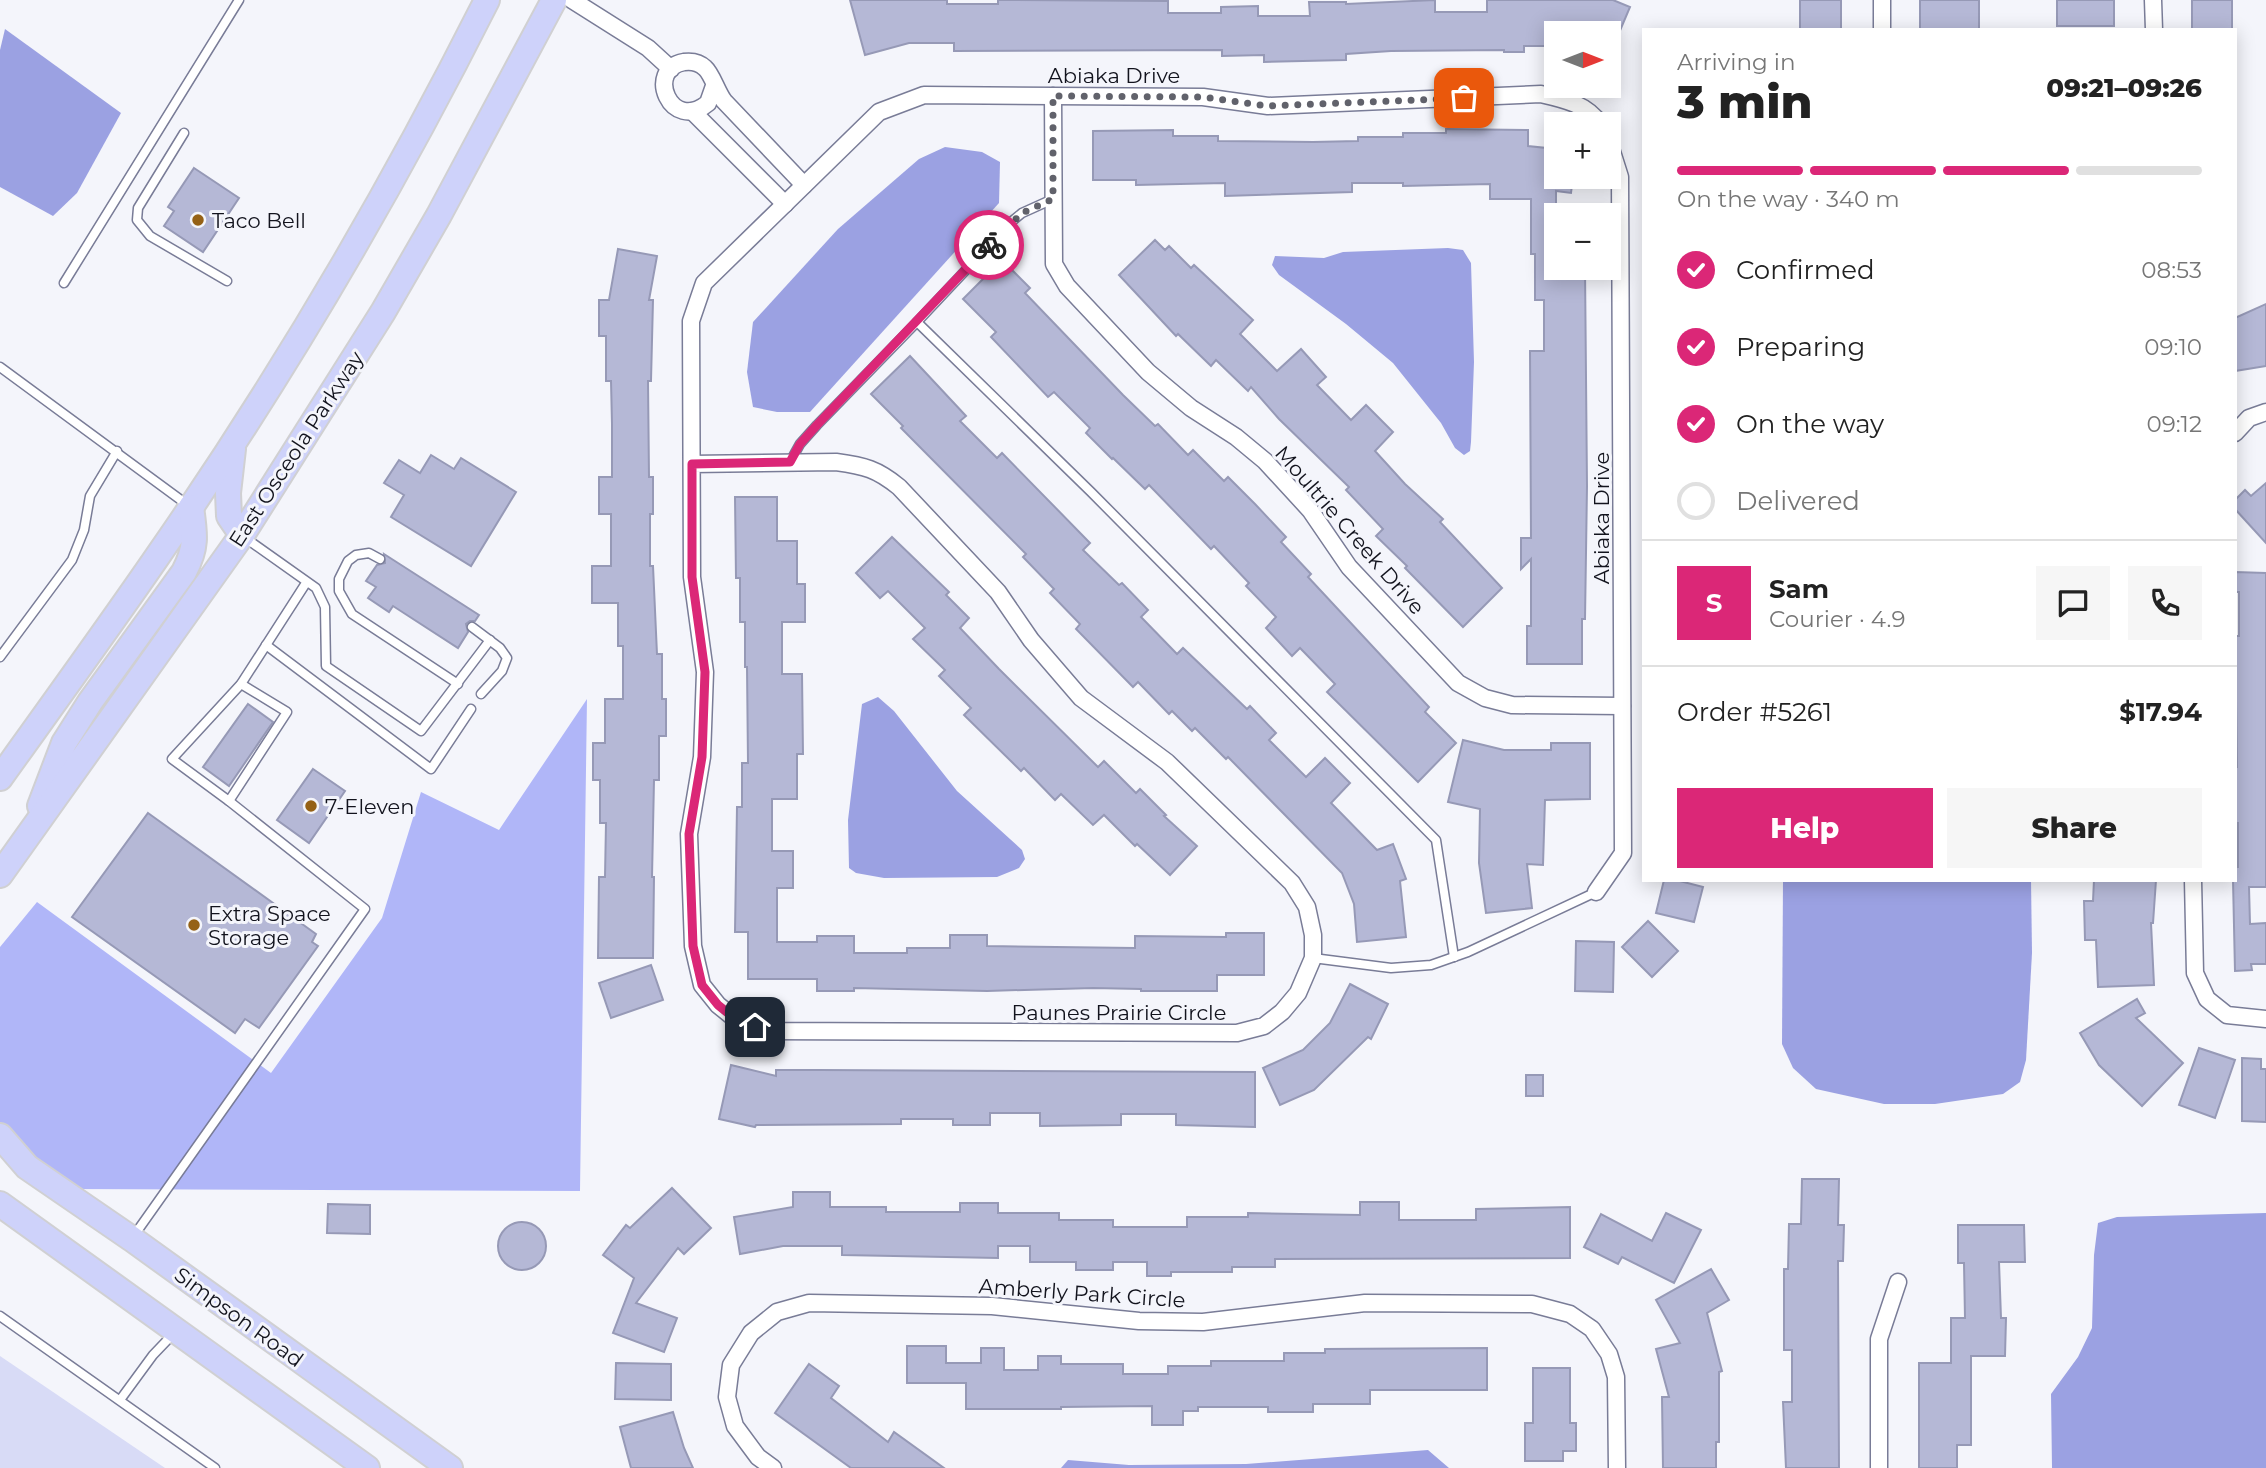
<!DOCTYPE html>
<meta charset="utf-8">
<style>
body{margin:0;font-family:Montserrat,sans-serif;background:#f6f6f6;color:#222;height:100vh;display:flex;flex-direction:column;font-size:26px;white-space:nowrap}
*{box-sizing:border-box;margin:0}
p{font-size:23px;color:#767676}
.icon{flex:none;width:38px;height:38px;fill:none;stroke:currentColor;stroke-width:2;stroke-linecap:round;stroke-linejoin:round}
.map{position:relative;flex:1;overflow:hidden}
.sheet{position:absolute;left:1642px;top:28px;width:595px;height:854px;display:flex;flex-direction:column;background:#fff;border-radius:0px;box-shadow:0 4px 18px #0003}
.sheet>*{flex:none}
.needle{width:46px;rotate:90deg}
.tools{position:absolute;left:1544px;top:21px;display:grid;gap:14px}
.tools a{display:grid;place-items:center;width:77px;height:77px;border-radius:0px;background:#fff;box-shadow:0 4px 18px #0003;font-size:35px}
.pin{position:absolute;display:grid;place-items:center;width:60px;height:60px;color:#fff;margin:-30px;border-radius:14px;box-shadow:0 4px 10px #0006}
.courier{position:absolute;display:grid;place-items:center;width:70px;height:70px;margin:-35px;border:5px solid #db2777;border-radius:50%;background:#fff;color:#222;box-shadow:0 2px 9px #0007}
.head em{font-style:normal;font-weight:800}
.head div{display:flex;flex-direction:column-reverse}
.head{display:flex;align-items:center;justify-content:space-between;height:119px;padding:0 35px}
h1{font-size:46px;font-weight:800;line-height:52px}
.bar{display:grid;grid-template-columns:repeat(4,1fr);gap:10px 7px;align-content:center;height:84px;padding:0 35px}
.bar i{height:9px;border-radius:5px;background:#e0e0e0}
.bar .current{background:#db2777}
.bar p{grid-column:span 4}
.line{display:flex;align-items:center;gap:18px;padding:0 35px;border-top:2px solid #e0e0e0}
.line div{flex:1}
.round{display:grid;place-items:center;flex:none;width:74px;height:74px;border-radius:0px;background:#f6f6f6}
ol{padding:0 35px;list-style:none}
li{display:flex;align-items:center;gap:21px;height:77px}
li p{margin-inline-start:auto}
li .icon{padding:7px;border-radius:50%;background:#db2777;color:#fff;stroke-width:4}
li:last-child{color:#767676}
li i{width:38px;height:38px;border:4px solid #e0e0e0;border-radius:50%}
.cta{display:flex;gap:14px;margin-top:auto;padding:14px 35px}
.cta a{flex:1;height:80px;border-radius:0px;background:#db2777;color:#fff;font-size:28px;font-weight:800;line-height:80px;text-align:center}
.cta a+a{background:#f6f6f6;color:#222}
.map>svg:first-child{display:block}
</style>
<div class="map">
<svg width="2266" height="1468" viewBox="0 0 2266 1468">
<rect width="100%" height="100%" fill="#f4f5fb"/>
<!-- green -->
<path fill="#d8dbf6" d="M0 1356 165 1468H0Z"/>
<!-- forest -->
<path fill="#b0b6f8" d="M587 699 580 1191 74 1189 12 1143 0 1127V947L37 902 271 1073 382 918 421 792 499 830Z"/>
<!-- water -->
<g fill="#9ba1e2">
<path d="M5 29 121 113 77 193 53 216 0 187V50Z"/>
<path d="M945 147 982 152 1000 162 999 203 810 412H777L753 407 747 372 753 322 838 229 919 159Z"/>
<path d="M1448 248 1463 250 1471 263 1474 362 1471 442 1470 451 1464 455 1455 448 1441 423 1393 363 1346 324 1279 275 1272 265 1275 256 1324 258 1343 252Z"/>
<path d="M878 697 894 711 957 791 1022 850 1025 859 1019 868 997 877 884 878 856 873 849 868 848 820 862 704Z"/>
<path d="M1783 880H2031L2032 953 2026 1060 2020 1082 2003 1094 1935 1104H1884L1816 1089 1793 1068 1782 1044Z"/>
<path d="M2266 1213V1468H2052L2051 1394 2078 1357 2092 1328 2094 1255 2098 1223 2117 1217Z"/>
<path d="M1428 1450 1449 1468H1061L1068 1460 1129 1465 1246 1464Z"/>
</g>
<!-- building -->
<g fill="#b5b8d6" stroke="#9699b6" stroke-width="2">
<path d="M850 0H947V4H998V0L1168 1V13H1221V7L1258 6V16H1310L1309 2H1346V4L1435 0V12H1487V0H1613L1630 7 1619 33H1556V46H1524V52H1504V50L1391 51 1346 54V60L1264 62V55L1222 56V50L954 51V43H909L865 55Z"/>
<rect x="1800" y="0" width="41" height="30"/>
<rect x="1920" y="0" width="59" height="30"/>
<rect x="2057" y="0" width="57" height="26"/>
<rect x="2192" y="0" width="40" height="30"/>
<path d="M1446 129 1528 130V146L1556 149V177H1573L1571 193 1556 191V268H1585L1587 486 1585 619H1582V664H1527V626H1531V559L1521 569V538H1531L1530 351H1544V300H1535V254H1531V199H1490V184L1403 186V183H1352V192L1225 196V183L1136 185V180H1093V131L1173 130V136H1218V141L1313 142 1358 141V137H1403V133H1446Z"/>
<path d="M194 168 239 198 203 252 164 226 174 211 168 207Z"/>
<path d="M1155 240 1165 250 1169 246 1191 268 1194 265 1253 320 1240 334 1277 371 1301 349 1326 377 1317 385 1351 420 1366 405 1393 432 1375 451 1405 484 1443 519 1440 522 1502 588 1463 627 1405 568 1407 566 1376 536 1383 529 1346 490 1349 487 1279 419 1251 387 1248 391 1216 360 1211 366 1178 334 1176 336 1119 275Z"/>
<path d="M618 249 657 256 649 300H653L651 381H648L649 477H653V514H650V566H653L657 654H662V699H666V736H659V780H654L652 877H654L653 958H598L599 877H605L606 823H600V780H593V743H605V699H623V646H618V603H592V566H611V514H599V477H612V424L611 381H606V336H599V300H609Z"/>
<path d="M1002 260 1030 288 1025 293 1123 395 1155 426 1158 424 1188 455 1193 450 1224 481 1228 477 1255 504 1286 537 1281 542 1311 574 1308 577 1429 707 1425 712 1456 743 1418 782 1327 692 1335 684 1300 648 1292 656 1266 628 1276 617 1246 586 1249 583 1214 546 1211 549 1149 485 1145 489 1113 458 1112 459 1086 433 1090 428 1054 392 1048 397 991 337 996 332 963 299Z"/>
<path d="M2266 304V366L2235 371V318Z"/>
<path d="M910 356 966 416 960 421 997 458 1002 453 1090 543 1083 550 1119 585 1122 583 1148 610 1141 617 1177 654 1183 648 1247 709 1250 706 1276 733 1269 740 1306 777 1325 758 1350 783 1331 803 1377 850 1393 844 1406 879 1400 881 1406 937 1357 942 1354 904 1342 873 1228 757 1226 759 1195 728 1192 731 1172 711 1169 714 1138 682 1133 687 1076 629 1080 624 1050 593 1054 589 1023 557 1026 554 901 428 903 426 871 394Z"/>
<path d="M431 455 454 469 461 458 516 492 471 566 391 517 404 495 384 483 399 460 420 473Z"/>
<path d="M2266 483V543L2235 509V500L2245 490 2251 496Z"/>
<path d="M735 497H777V541H797V584H805V622H782V674H802L803 754H797V799H772V851H793V888H777V942H817V936H854V953H907V948H950V935H987V946L1135 948V936L1226 937V933H1264V975H1217V991H1141V989L1093 988 987 991 854 988V991H817V979H748V932H735L737 807H742V763H748L747 667H745V622H740V578H736Z"/>
<path d="M892 537 949 592 946 595 969 618 960 628 999 669 1098 767 1104 761 1136 793 1140 789 1166 815 1164 816 1197 846 1170 875 1137 844 1135 846 1104 815 1093 825 1061 794 1055 800 1024 768 1021 771 964 715 971 708 939 676 945 670 913 639 925 628 888 591 880 598 856 573Z"/>
<path d="M384 554 479 615 475 621H470L466 624 468 632 458 648 393 606 389 612 368 598 376 587 366 581 377 565 385 563Z"/>
<path d="M2235 572 2266 573V887H2249L2250 924 2266 923V964H2251L2252 970 2235 971 2233 880H2235V867H2238V823H2235V767H2237L2235 636H2239V592H2235Z"/>
<path d="M248 704 273 722 229 786 203 767Z"/>
<path d="M1463 740 1504 750H1551V743H1590V799L1545 800 1543 865 1527 864 1532 908 1486 913 1479 863 1480 809 1448 802Z"/>
<path d="M313 769 345 791 309 843 277 820Z"/>
<path d="M148 813 316 934 312 942 318 946 259 1028 245 1019 235 1033 72 917Z"/>
<path d="M1664 880H1676L1703 887 1694 922 1656 913Z"/>
<path d="M2094 880H2156L2153 923H2151L2154 985 2098 987 2096 940H2085L2084 901H2093Z"/>
<path d="M1648 921 1678 951 1652 977 1622 947Z"/>
<path d="M1576 941 1614 942 1613 992 1575 991Z"/>
<path d="M651 965 663 1000 611 1018 599 983Z"/>
<path d="M1350 984 1388 1004 1371 1039 1368 1037 1314 1090 1280 1105 1263 1068 1303 1050 1330 1023Z"/>
<path d="M2137 999 2145 1013 2136 1018 2183 1063 2142 1106 2099 1065 2080 1033Z"/>
<path d="M2199 1048 2235 1060 2215 1118 2179 1105Z"/>
<path d="M2242 1058 2261 1059V1069H2266V1122L2242 1121Z"/>
<path d="M731 1065 776 1076V1070H820L1255 1072V1127L1176 1125V1114H1121V1125L1040 1126V1113H990V1125H953V1119H901V1124L756 1125 755 1127 719 1119Z"/>
<rect x="1526" y="1075" width="17" height="21"/>
<path d="M1802 1179H1839L1838 1225H1844L1843 1261H1838L1839 1468H1786L1783 1402H1792V1350H1784V1269H1788L1789 1224H1801Z"/>
<path d="M672 1188 711 1228 684 1254 678 1248 636 1303 677 1318 664 1352 613 1333 634 1278 603 1255 626 1225 630 1228Z"/>
<path d="M793 1192H830V1207H886V1212H960V1203H998V1213H1059V1220H1113V1227H1187V1217H1248V1213L1360 1215V1202H1399V1220H1476V1209L1570 1207V1258L1275 1259V1267H1232V1272H1171V1276H1147V1262H1113V1270H1076V1262H1030V1246H998V1258L842 1255V1246H783L740 1254 734 1217 793 1207Z"/>
<path d="M328 1204 370 1205V1234L327 1233Z"/>
<path d="M1666 1213 1701 1230 1674 1283 1622 1257 1618 1264 1584 1247 1601 1214 1652 1241Z"/>
<circle cx="522" cy="1246" r="24"/>
<path d="M1958 1225H2024L2025 1262H1999L2001 1318H2006L2005 1356H1971V1445H1957V1468H1919V1363H1951V1318H1965L1964 1263H1958Z"/>
<path d="M1711 1269 1729 1300 1707 1313 1722 1371 1719 1372V1442H1716V1468H1663L1662 1397H1669L1656 1349 1680 1343 1656 1300Z"/>
<path d="M907 1346H946V1363H981V1348H1004V1370H1038V1356H1061V1364H1123V1374H1168V1366H1211V1361H1284V1353H1325V1349L1487 1348V1390H1370V1404H1313V1412H1268V1407H1198V1411H1183V1425H1152V1406L1061 1407V1409H966V1383H907Z"/>
<path d="M616 1363 671 1364V1400L615 1399Z"/>
<path d="M809 1364 839 1386 831 1398 888 1442 894 1432 944 1468H851L775 1413Z"/>
<path d="M1533 1368H1570V1423H1576V1451H1563V1461H1525V1423H1533Z"/>
<path d="M673 1412 684 1448 693 1468H631L620 1427Z"/>
</g>
<g fill="none" stroke-linecap="round" stroke-linejoin="round">
<!-- lane casing -->
<g stroke="#797c97" stroke-width="11">
<g id="lane">
<path d="M184 133 138 208 137 220 150 236 227 281"/>
<path d="M64 283 239 0"/>
<path d="M917 322 1011 222 1022 213 1053 199"/>
<path d="M0 367 189 506"/>
<path d="M790 462 800 444 817 425 917 322 1091 492 1436 840 1454 957"/>
<path d="M244 537 316 588 325 607 326 666 421 731 490 640"/>
<path d="M380 559 369 553 356 555 348 561 339 579V591L352 614 458 684"/>
<path d="M472 627 500 648 507 658 502 671 481 694"/>
<path d="M266 645 431 769 471 709"/>
<path d="M0 657 72 560 84 530 90 496 117 451"/>
<path d="M229 801 287 712 241 684"/>
<path d="M1313 958 1391 968 1431 965 1468 952 1596 892"/>
<path d="M133 1237 365 909 229 801 172 759 241 684 306 583"/>
<path d="M0 1316 215 1468"/>
<path d="M120 1400 153 1355 175 1332"/>
</g>
</g>
<!-- street casing -->
<g stroke="#797c97" stroke-width="19">
<g id="street">
<path d="M572 0 648 48 671 69"/>
<path d="M2153 0 2154 30"/>
<path d="M1882 30V0"/>
<path d="M714 86 708 103C671 134 644 69 684 62 692 61 699 62 705 68 712 74 717 92 724 101L804 185"/>
<path d="M1053 96 1054 264 1067 286 1148 372 1191 408 1236 437 1265 461 1310 510 1349 567 1458 683 1485 698 1512 705 1622 706"/>
<path d="M692 111 785 204"/>
<path d="M2235 433 2249 418 2266 412"/>
<path d="M692 464 836 462C865 466 877 469 899 487L998 592 1031 640 1081 698 1167 762 1292 883 1307 907 1313 935V958L1298 993 1282 1012 1264 1026 1237 1033 766 1031 739 1022 718 1005 702 985 693 946 689 834 702 757 705 672 692 577 691 321 704 283 879 112 924 95 1203 97 1268 106 1541 94C1563 99 1587 104 1600 124"/>
<path d="M2193 880 2195 973 2207 999 2227 1015 2266 1019"/>
<path d="M1596 892 1623 853 1620 177 1608 139"/>
<path d="M773 1468 758 1457 735 1426 727 1397 731 1365 751 1333 777 1312 809 1303 992 1306 1139 1321 1203 1322 1365 1303 1532 1304 1570 1314 1592 1329 1609 1354 1616 1377 1617 1468"/>
<path d="M1879 1468V1339L1898 1282"/>
</g>
</g>
<!-- primary casing -->
<g stroke="#d0d0d2" stroke-width="28">
<g id="primary">
<path d="M233 449 228 493 229 516 242 535"/>
<path d="M0 778C53 704 106 631 157 557 280 380 390 193 487 0"/>
<path d="M40 806 64 743 90 702 184 572C197 547 195 535 191 507"/>
<path d="M0 875 242 535 383 312 439 215 554 0"/>
<path d="M0 1136 27 1167 132 1239 450 1468"/>
<path d="M0 1204 367 1468"/>
</g>
</g>
<!-- lane -->
<use href="#lane" stroke="#fff" stroke-width="8"/>
<!-- street -->
<use href="#street" stroke="#fff" stroke-width="16"/>
<!-- primary -->
<use href="#primary" stroke="#ced2fa" stroke-width="24"/>
</g>
<g fill="none" stroke-linecap="round" stroke-linejoin="round">
<!-- done -->
<path stroke="#61626b" stroke-width="7" stroke-dasharray="0 12.6" d="M989 245 1022 213 1053 199V96L1203 97 1268 106 1464 98"/>
<!-- route -->
<path stroke="#db2777" stroke-width="9" d="M755 1027 739 1022 718 1005 702 985 693 946 689 834 702 757 705 672 692 577V464L790 462 800 444 817 425 989 245"/>
</g>
<!-- markers -->
<g fill="#956116" stroke="#f4f5fb" stroke-width="2.5">
<circle cx="198" cy="220" r="7"/>
<circle cx="311" cy="806" r="7"/>
<circle cx="194" cy="925" r="7"/>
</g>
<g text-anchor="middle" dominant-baseline="central" stroke-width="6" stroke-linejoin="round" paint-order="stroke">
<!-- street labels -->
<g font-size="21" fill="#12131d" stroke="#f4f5fb">
<text x="1114" y="75">Abiaka Drive</text>
<text transform="translate(296 449) rotate(-57)">East Osceola Parkway</text>
<text transform="translate(1601 518) rotate(-90)">Abiaka Drive</text>
<text transform="translate(1350 530) rotate(49)">Moultrie Creek Drive</text>
<text x="1119" y="1012">Paunes Prairie Circle</text>
<text transform="translate(1082 1293) rotate(4)">Amberly Park Circle</text>
<text transform="translate(239 1317) rotate(36)">Simpson Road</text>
</g>
<!-- poi labels -->
<g font-size="21" fill="#12131d" stroke="#f4f5fb" text-anchor="start">
<text x="212" y="220">Taco Bell</text>
<text x="325" y="806">7-Eleven</text>
<text x="208" y="913">Extra Space<tspan x="208" dy="24">Storage</tspan></text>
</g>
</g>
</svg>
<div class="tools">
<a><svg class="needle" viewBox="-14 -14 28 28"><path d="M0-13l5 13h-10z" fill="#e53935"/><path d="M0 13l5-13h-10z" fill="#767676"/></svg></a>
<a>+</a>
<a>−</a>
</div>
<div class="pin" style="left:1464px;top:98px;background:#ea580c"><svg class="icon" aria-label="bag" viewBox="0 0 24 24"><path d="M5 8h14l-1 12H6zM9 8a3 3 0 0 1 6 0"/></svg></div>
<div class="pin" style="left:755px;top:1027px;background:#1f2937"><svg class="icon" aria-label="home" viewBox="0 0 24 24"><path d="M3 11l9-7 9 7M6 9v11h12V9"/></svg></div>
<div class="courier" style="left:989px;top:245px"><svg class="icon" aria-label="bike" viewBox="0 0 24 24"><circle cx="6" cy="16" r="4"/><circle cx="18" cy="16" r="4"/><path d="M6 16l4-8h5l3 8M10 8l3 8H6M13 5h3"/></svg></div>
<section class="sheet">
<div class="head"><div><h1>3 min</h1><p>Arriving in</p></div><em>09:21–09:26</em></div>
<div class="bar"><i class="current"></i><i class="current"></i><i class="current"></i><i></i><p>On the way · 340 m</p></div>
<ol>
<li><svg class="icon" aria-label="check" viewBox="0 0 24 24"><path d="M5 12l5 5 9-10"/></svg>Confirmed<p>08:53</p></li>
<li><svg class="icon" aria-label="check" viewBox="0 0 24 24"><path d="M5 12l5 5 9-10"/></svg>Preparing<p>09:10</p></li>
<li><svg class="icon" aria-label="check" viewBox="0 0 24 24"><path d="M5 12l5 5 9-10"/></svg>On the way<p>09:12</p></li>
<li><i></i>Delivered</li>
</ol>
<div class="line" style="height:126px"><b class="round" style="background:#db2777;color:#fff">S</b><div><b>Sam</b><p>Courier · 4.9</p></div><a class="round"><svg class="icon" aria-label="chat" viewBox="0 0 24 24"><path d="M4 5h16v11H9l-5 4z"/></svg></a><a class="round"><svg class="icon" aria-label="phone" viewBox="0 0 24 24"><path d="M5 4h4l2 5-3 2q2 4 5 5l2-3 5 2v4C11 20 4 13 5 4z"/></svg></a></div>
<div class="line" style="height:91px"><div>Order #5261</div><b>$17.94</b></div>
<div class="cta"><a>Help</a><a>Share</a></div>
</section>
</div>
